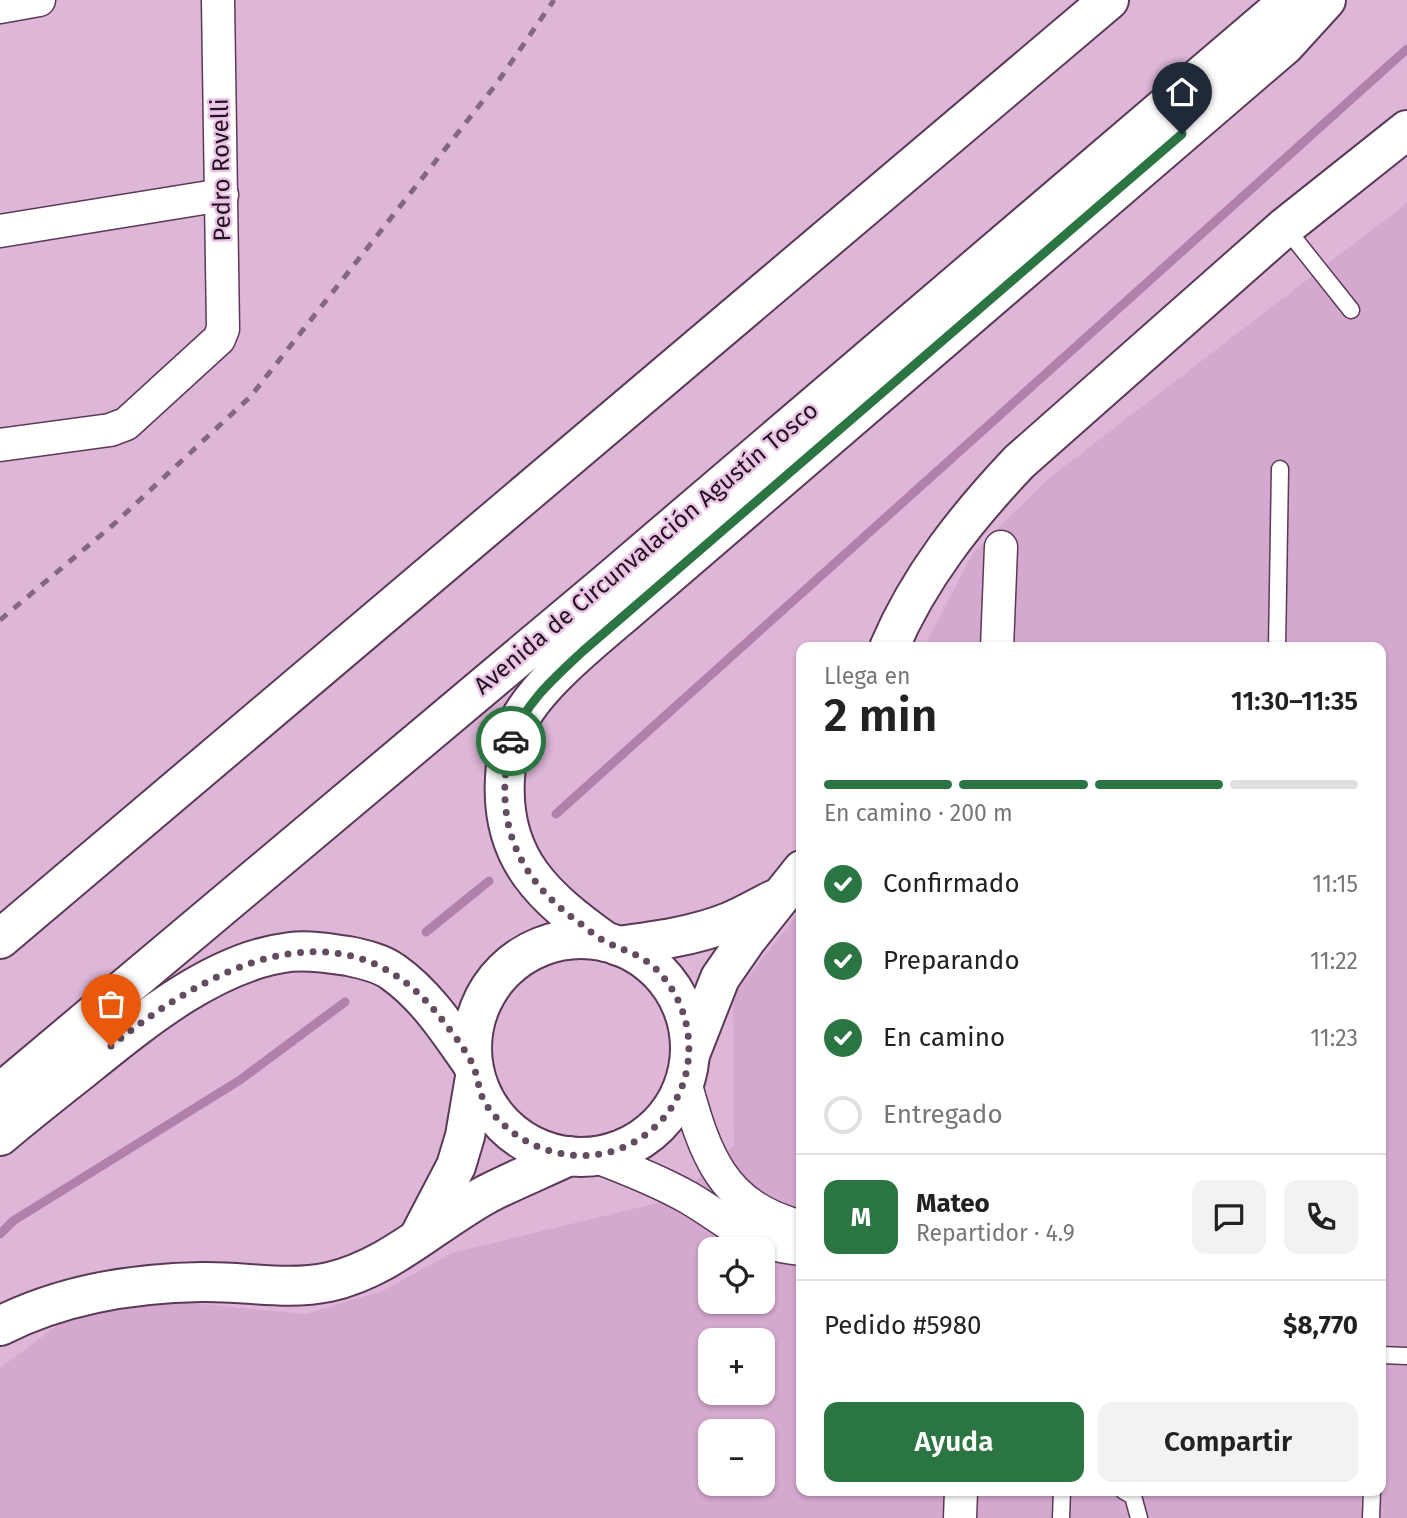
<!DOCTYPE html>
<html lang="es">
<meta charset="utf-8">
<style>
body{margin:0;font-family:"Fira Sans",sans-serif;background:#f2f2f2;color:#222;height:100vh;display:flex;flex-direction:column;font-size:26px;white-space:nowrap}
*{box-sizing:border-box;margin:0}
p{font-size:23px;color:#767676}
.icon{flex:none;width:38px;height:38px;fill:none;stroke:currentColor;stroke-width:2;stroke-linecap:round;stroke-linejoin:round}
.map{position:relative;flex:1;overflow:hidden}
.side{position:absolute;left:796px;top:642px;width:590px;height:854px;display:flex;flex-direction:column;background:#fff;border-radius:14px;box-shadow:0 2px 5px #0004}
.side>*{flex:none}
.fabs{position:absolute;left:698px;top:1237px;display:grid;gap:14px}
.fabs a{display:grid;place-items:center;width:77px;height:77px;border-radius:14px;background:#fff;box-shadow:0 2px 5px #0004;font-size:35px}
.pin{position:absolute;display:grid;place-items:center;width:60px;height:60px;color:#fff;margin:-72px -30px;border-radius:50% 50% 50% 0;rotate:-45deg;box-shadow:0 0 7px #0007}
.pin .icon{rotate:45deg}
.courier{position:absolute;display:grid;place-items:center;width:70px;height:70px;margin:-35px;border:5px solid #2b7543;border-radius:50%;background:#fff;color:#222;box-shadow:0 2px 9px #0007}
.headline em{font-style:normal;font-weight:600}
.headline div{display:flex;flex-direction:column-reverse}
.headline{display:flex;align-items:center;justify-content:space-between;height:119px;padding:0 28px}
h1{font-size:46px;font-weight:600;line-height:52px}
.bar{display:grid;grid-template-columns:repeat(4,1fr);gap:10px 7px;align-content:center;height:84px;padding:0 28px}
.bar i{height:9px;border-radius:5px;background:#e0e0e0}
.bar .selected{background:#2b7543}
.bar p{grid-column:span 4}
.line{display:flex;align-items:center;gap:18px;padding:0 28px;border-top:2px solid #e0e0e0}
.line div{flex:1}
.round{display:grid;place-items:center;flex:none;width:74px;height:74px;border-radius:14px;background:#f2f2f2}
ol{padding:0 28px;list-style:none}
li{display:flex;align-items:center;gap:21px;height:77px}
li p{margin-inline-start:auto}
li .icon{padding:7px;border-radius:50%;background:#2b7543;color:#fff;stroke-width:4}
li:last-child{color:#767676}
li i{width:38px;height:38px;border:4px solid #e0e0e0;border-radius:50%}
.cta{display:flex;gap:14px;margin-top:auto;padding:14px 28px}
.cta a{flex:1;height:80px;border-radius:14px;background:#2b7543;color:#fff;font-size:28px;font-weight:600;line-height:80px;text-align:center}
.cta a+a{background:#f2f2f2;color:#222}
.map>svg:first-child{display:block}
</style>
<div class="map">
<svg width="1407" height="1518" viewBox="0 0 1407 1518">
<rect width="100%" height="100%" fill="#deb6d8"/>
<!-- built -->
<path fill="#d5a8cf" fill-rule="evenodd" d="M1407 203V1518H0V1368L70 1316 156 1300 306 1314 382 1291 452 1253 678 1198 734 1145 733 996 801 910 802 1491H1381V648L924 647 973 553 1048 479ZM710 1250H763V1302H710ZM710 1340H763V1393H710ZM710 1432H763V1484H710Z"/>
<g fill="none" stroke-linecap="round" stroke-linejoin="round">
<!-- stream -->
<g stroke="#b281ab" stroke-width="9">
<path d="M556 814 1407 49"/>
<path d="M426 932 489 881"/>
<path d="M0 1234 13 1221 240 1080 345 1002"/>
</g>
<!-- service casing -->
<g stroke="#5b3a57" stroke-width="19">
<g id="service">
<path d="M1285 227 1351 310"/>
<path d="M1277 648 1280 469"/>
<path d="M1381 1355 1407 1356"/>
<path d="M1124 1491 1133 1496 1139 1518"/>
<path d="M1061 1518 1062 1491"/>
<path d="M1371 1518 1372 1491"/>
</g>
</g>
<!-- minor casing -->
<g stroke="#5b3a57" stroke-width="35">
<g id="minor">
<path d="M0 7 39 0"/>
<path d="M0 231 222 195"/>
<path d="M0 445 110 430 126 424 219 339 223 329 218 0"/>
<path d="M997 648 1001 547"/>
<path d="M685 1082C705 1154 721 1206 802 1227"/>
<path d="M594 1156C626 1168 659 1181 689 1198 733 1224 746 1244 802 1249"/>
<path d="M960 1518 961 1491"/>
</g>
</g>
<!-- secondary casing -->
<g stroke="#5b3a57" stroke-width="42">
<g id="secondary">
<path d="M889 648C919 577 967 517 1019 462L1285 227 1407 130"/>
<circle cx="581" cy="1048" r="109"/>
<path d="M618 946C656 941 694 936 729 922 744 916 759 907 773 900"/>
<path d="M691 1052 720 978 747 939 802 870"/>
<path d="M421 1233 456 1166 465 1136 475 1077"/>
<path d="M0 1326C61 1295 133 1283 202 1282 244 1281 287 1291 329 1282 390 1268 434 1223 487 1194 514 1180 542 1169 569 1156"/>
</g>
</g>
<!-- motorway casing -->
<g stroke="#5b3a57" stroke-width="42">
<g id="motorway">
<path d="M0 939 1109 0"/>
<path d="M606 942C545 898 500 860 505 778 506 759 510 738 519 721 539 681 602 633 636 603L1285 45 1326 0"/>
<path d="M0 1093 607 583 1290 0"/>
<path d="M0 1136C27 1113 55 1091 83 1069 140 1023 214 961 290 952 309 950 329 953 348 956 363 959 381 963 393 972 427 996 449 1031 473 1065"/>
</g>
</g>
<!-- service -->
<use href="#service" stroke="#fff" stroke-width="16"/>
<!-- minor -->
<use href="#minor" stroke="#fff" stroke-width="32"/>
<!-- secondary -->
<use href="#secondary" stroke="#fff" stroke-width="38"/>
<!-- motorway -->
<use href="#motorway" stroke="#fff" stroke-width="38"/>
<!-- rail -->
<path stroke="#83687f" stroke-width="5" stroke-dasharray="9 9" stroke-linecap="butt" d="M0 620 114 524 251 396 497 83 554 0"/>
</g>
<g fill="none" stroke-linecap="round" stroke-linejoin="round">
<!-- done -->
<path stroke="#634c60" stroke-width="7" stroke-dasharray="0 12.6" d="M111 1046C200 974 331 899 428 1003 441 1017 464 1047 472 1063 479 1077 478 1094 487 1106 527 1162 608 1174 658 1124 700 1082 699 1012 656 969 641 954 624 951 606 942 596 937 587 928 578 922 514 875 493 818 511 741"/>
<!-- route -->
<path stroke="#2b7543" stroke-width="9" d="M511 741C525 703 554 678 583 651L1182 134"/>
</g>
<g text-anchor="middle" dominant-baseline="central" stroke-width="5" stroke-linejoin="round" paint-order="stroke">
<!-- street labels -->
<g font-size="24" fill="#21131f" stroke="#ebc3e5">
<text transform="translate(221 170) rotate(-91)">Pedro Rovelli</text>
<text transform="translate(646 548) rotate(-40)">Avenida de Circunvalación Agustín Tosco</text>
</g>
</g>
</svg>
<div class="fabs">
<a><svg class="icon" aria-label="locate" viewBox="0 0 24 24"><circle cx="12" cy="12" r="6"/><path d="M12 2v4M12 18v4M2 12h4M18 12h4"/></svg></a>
<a>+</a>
<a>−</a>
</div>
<div class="pin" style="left:111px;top:1046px;background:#ea580c"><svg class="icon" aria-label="bag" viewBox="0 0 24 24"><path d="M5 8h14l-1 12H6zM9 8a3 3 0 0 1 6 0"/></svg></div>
<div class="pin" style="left:1182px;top:134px;background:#1f2937"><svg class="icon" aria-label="home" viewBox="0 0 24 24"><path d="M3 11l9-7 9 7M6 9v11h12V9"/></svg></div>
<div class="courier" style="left:511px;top:741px"><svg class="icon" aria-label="car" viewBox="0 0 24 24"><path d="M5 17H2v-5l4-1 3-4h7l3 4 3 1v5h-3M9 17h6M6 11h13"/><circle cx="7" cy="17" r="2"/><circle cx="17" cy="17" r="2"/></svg></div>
<section class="side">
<div class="headline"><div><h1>2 min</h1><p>Llega en</p></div><em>11:30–11:35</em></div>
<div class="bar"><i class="selected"></i><i class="selected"></i><i class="selected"></i><i></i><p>En camino · 200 m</p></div>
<ol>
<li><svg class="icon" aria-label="check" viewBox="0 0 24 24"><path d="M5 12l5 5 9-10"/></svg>Confirmado<p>11:15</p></li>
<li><svg class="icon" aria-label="check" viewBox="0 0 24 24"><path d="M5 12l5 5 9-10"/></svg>Preparando<p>11:22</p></li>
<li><svg class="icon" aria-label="check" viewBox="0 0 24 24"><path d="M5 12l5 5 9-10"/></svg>En camino<p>11:23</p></li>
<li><i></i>Entregado</li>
</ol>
<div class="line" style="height:126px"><b class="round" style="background:#2b7543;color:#fff">M</b><div><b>Mateo</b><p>Repartidor · 4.9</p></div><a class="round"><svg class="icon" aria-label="chat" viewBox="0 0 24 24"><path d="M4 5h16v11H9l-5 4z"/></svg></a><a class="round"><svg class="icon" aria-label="phone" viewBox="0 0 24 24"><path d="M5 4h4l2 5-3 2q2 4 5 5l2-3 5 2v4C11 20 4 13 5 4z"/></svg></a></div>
<div class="line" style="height:91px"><div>Pedido #5980</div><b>$8,770</b></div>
<div class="cta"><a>Ayuda</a><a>Compartir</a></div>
</section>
</div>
